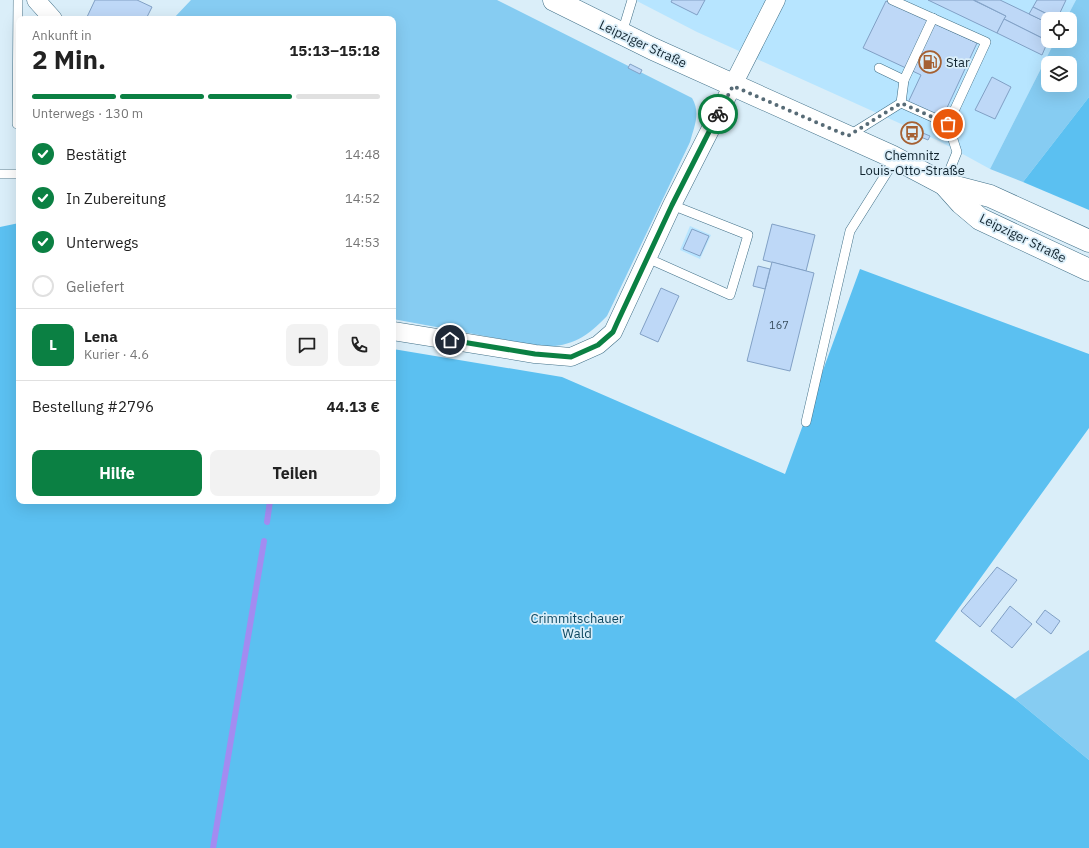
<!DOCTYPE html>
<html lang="de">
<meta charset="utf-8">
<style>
body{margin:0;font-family:"IBM Plex Sans",sans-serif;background:#f2f2f2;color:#222;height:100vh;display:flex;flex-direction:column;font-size:15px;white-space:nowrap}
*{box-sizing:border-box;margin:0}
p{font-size:13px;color:#767676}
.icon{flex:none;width:22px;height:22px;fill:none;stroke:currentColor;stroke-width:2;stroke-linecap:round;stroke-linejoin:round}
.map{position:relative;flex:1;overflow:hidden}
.panel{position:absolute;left:16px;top:16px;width:380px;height:488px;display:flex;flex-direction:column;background:#fff;border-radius:8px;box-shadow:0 4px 16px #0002}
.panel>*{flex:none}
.controls{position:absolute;left:1041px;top:12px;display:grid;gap:8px}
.controls a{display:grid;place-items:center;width:36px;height:36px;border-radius:8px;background:#fff;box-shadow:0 4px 16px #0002;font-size:20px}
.pin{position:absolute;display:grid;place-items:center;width:34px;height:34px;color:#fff;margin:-17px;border:2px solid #fff;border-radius:50%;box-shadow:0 1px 4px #0007}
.courier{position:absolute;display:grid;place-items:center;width:40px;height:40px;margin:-20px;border:3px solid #0b8043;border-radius:50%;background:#fff;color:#222;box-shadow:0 1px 5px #0007}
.headline em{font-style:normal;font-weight:700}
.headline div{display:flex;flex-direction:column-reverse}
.headline{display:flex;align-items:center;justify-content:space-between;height:68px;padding:0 16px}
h1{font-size:26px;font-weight:700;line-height:30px}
.bar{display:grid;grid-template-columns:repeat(4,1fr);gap:6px 4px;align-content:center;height:48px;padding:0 16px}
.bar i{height:5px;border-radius:3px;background:#e0e0e0}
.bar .on{background:#0b8043}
.bar p{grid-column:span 4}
.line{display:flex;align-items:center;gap:10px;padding:0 16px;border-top:1px solid #e0e0e0}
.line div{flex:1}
.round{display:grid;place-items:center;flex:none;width:42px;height:42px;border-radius:8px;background:#f2f2f2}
ol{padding:0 16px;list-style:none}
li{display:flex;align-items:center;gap:12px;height:44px}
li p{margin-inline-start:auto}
li .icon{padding:4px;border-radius:50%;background:#0b8043;color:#fff;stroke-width:4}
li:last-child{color:#767676}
li i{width:22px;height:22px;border:2px solid #e0e0e0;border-radius:50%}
.button{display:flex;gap:8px;margin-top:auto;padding:8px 16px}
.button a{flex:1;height:46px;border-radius:8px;background:#0b8043;color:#fff;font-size:16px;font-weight:700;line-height:46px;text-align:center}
.button a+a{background:#f2f2f2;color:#222}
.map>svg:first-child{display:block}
</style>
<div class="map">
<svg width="1089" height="848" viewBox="0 0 1089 848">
<rect width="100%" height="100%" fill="#daeef9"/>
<!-- built -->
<g fill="#b7e5ff">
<path d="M635 0H1076L1066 19H1048V41H1055L990 169 939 141 697 32Z"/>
<path d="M690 226 711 235 700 259 680 250Z"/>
</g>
<!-- green -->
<g fill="#86ccf2" fill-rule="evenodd">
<path d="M191 0H497L692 98C701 113 694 127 690 142L607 316C587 337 573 346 543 347L393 319V19H173Z"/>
<path d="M1076 0H1089V97L1023 182 990 169 1055 41H1070V19H1066ZM1048 63H1070V85H1048Z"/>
<path d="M1089 650V760L1015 699Z"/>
</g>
<!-- forest -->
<g fill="#5bc0f1">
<path d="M1089 97V210L1023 182Z"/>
<path d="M19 223V501H393V349L562 377 785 474 860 269 1089 354V428L935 641 1015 699 1089 760V848H0V227Z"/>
</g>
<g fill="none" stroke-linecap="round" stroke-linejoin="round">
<!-- stream -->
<g stroke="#a38bf1" stroke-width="6">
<path d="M267 522 270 501"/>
<path d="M213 848 264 541"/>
</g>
</g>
<!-- building -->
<g fill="#bed8f7" stroke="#81a0c5">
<path d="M95 0H137L152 7 146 19H91L87 17Z"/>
<path d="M672 0H705L697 15 671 2Z"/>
<path d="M928 0H973L1006 16 997 33Z"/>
<path d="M974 0H1000L1048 23V30L1044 39 1004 19 1006 16Z"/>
<path d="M1037 0H1066L1057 19 1033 7Z"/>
<path d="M886 1 977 43 939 125 905 109 921 75 863 48Z"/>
<path d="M1033 7 1051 16 1048 19V23L1029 14Z"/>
<path d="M1004 19 1048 41 1042 55 997 33Z"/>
<path d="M630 64 642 70 640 74 628 68Z"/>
<path d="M992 77 1011 87 995 119 975 110Z"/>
<path d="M918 131 930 136 928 140 916 135Z"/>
<path d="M772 224 815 235 806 271 763 260Z"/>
<path d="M692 229 709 236 700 256 683 249Z"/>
<path d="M772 262 814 273 790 371 747 361Z"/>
<path d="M758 266 770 269 765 289 753 286Z"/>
<path d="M661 288 679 296 658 342 640 334Z"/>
<path d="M997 567 1017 580 980 627 961 611Z"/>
<path d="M1010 606 1032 624 1012 648 991 631Z"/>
<path d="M1045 610 1060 621 1051 634 1036 622Z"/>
</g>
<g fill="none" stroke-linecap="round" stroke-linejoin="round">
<!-- lane casing -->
<g stroke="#417088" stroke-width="10">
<g id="lane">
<path d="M892 0 986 42 948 124 957 152 944 184"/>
<path d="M622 33 632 0"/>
<path d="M879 68 904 80"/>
<path d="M901 103 904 80 933 18"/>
<path d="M901 103 948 124"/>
<path d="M17 124 18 0"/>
<path d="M848 136 901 103"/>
<path d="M0 174H19"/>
<path d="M647 258 730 295 748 235 672 205"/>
<path d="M806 422 850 231 896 158"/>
</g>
</g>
<!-- street casing -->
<g stroke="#417088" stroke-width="19">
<g id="street">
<path d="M36 0 53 19"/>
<path d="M393 331 535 354 571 357 598 345 613 332 672 205 776 0"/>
</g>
</g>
<!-- primary casing -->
<g stroke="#417088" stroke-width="23">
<g id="primary">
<path d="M554 0 653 49 891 156 944 184 990 196 1089 241"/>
<path d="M944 184 961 203 980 219 1089 270"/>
</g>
</g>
<!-- lane -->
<use href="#lane" stroke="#fff" stroke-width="9"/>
<!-- street -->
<use href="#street" stroke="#fff" stroke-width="18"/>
<!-- primary -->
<use href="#primary" stroke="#fff" stroke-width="22"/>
</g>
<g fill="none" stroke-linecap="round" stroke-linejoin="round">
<!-- done -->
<path stroke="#576b76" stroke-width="4" stroke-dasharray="0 7.2" d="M718 114 733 86 848 136 901 103 948 124"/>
<!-- route -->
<path stroke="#0b8043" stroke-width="5" d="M450 340 535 354 571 357 598 345 613 332 617 323 672 205 718 114"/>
</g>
<!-- icons -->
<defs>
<g id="fuel-ring" transform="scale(1.15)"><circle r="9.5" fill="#daeef9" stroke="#a56032" stroke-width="1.5"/><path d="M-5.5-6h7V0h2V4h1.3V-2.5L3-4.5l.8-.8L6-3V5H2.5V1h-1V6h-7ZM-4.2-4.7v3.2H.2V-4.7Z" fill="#a56032"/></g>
<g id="bus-ring" transform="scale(1.15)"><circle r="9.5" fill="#daeef9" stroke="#a56032" stroke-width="1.5"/><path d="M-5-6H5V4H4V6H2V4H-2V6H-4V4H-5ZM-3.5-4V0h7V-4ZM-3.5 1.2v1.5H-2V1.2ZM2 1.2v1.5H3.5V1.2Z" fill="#a56032"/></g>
</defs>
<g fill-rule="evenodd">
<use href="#fuel-ring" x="930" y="62"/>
<use href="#bus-ring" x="912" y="133"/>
</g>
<g text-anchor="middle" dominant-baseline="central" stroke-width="3.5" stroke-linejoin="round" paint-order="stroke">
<!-- number labels -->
<g font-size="11" fill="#3c5161">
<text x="779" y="325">167</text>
</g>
<!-- street labels -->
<g font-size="13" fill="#11242f" stroke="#daeef9">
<text transform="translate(643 44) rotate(25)">Leipziger Straße</text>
<text transform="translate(1023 238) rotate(26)">Leipziger Straße</text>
</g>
<!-- poi labels -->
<g font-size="13" fill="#11242f" stroke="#daeef9" text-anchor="start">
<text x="946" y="62">Star</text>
<text x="912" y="155" text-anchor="middle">Chemnitz<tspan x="912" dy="15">Louis-Otto-Straße</tspan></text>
</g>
<!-- park labels -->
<g font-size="13" fill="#0d4760" stroke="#daeef9">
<text x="577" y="618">Crimmitschauer<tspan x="577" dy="15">Wald</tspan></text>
</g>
</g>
</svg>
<div class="controls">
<a><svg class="icon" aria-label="locate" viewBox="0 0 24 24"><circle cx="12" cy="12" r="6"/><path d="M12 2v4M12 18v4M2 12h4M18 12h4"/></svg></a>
<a><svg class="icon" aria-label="layers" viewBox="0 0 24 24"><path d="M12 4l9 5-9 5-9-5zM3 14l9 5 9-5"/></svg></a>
</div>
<div class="pin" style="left:948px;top:124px;background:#ea580c"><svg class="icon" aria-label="bag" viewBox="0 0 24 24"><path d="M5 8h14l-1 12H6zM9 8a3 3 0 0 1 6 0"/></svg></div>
<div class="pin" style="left:450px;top:340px;background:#1f2937"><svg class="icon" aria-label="home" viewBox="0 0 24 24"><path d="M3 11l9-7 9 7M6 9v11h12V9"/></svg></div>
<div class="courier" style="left:718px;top:114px"><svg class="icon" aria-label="bike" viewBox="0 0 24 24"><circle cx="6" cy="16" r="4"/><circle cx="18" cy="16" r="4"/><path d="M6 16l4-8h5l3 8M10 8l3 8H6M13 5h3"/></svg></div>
<section class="panel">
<div class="headline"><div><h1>2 Min.</h1><p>Ankunft in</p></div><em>15:13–15:18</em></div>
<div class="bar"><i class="on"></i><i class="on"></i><i class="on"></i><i></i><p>Unterwegs · 130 m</p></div>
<ol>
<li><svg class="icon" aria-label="check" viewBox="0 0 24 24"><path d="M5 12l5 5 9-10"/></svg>Bestätigt<p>14:48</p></li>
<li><svg class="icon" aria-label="check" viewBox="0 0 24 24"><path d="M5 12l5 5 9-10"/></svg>In Zubereitung<p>14:52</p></li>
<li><svg class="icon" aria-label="check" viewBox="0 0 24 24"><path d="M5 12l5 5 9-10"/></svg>Unterwegs<p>14:53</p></li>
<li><i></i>Geliefert</li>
</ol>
<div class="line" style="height:72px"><b class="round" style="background:#0b8043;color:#fff">L</b><div><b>Lena</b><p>Kurier · 4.6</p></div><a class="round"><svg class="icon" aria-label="chat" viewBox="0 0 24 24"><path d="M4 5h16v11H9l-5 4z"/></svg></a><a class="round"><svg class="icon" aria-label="phone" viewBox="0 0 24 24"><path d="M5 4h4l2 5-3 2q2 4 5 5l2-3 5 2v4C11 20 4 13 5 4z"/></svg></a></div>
<div class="line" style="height:52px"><div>Bestellung #2796</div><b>44.13 €</b></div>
<div class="button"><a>Hilfe</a><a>Teilen</a></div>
</section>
</div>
